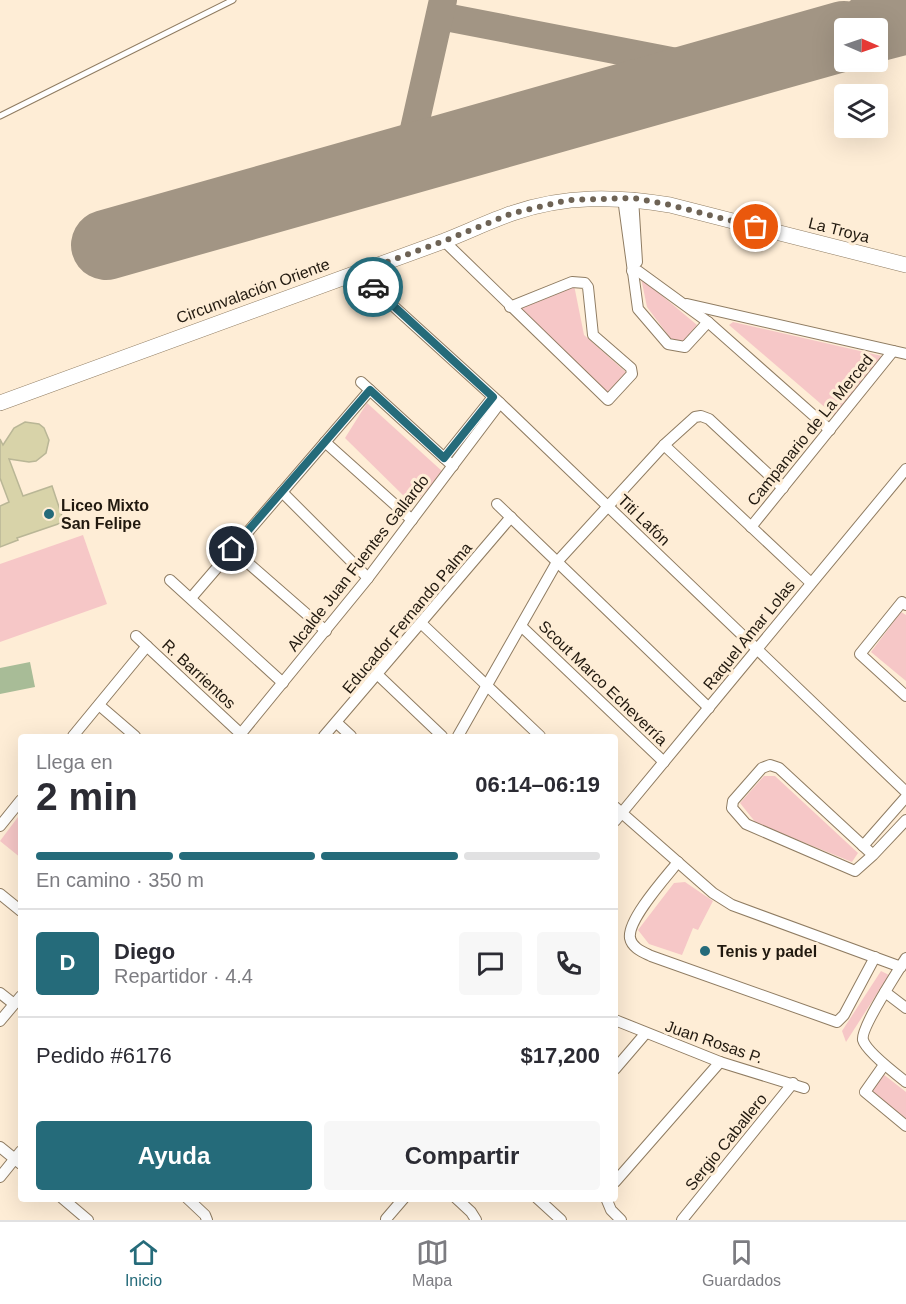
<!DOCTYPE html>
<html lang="es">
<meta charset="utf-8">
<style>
body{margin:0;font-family:Arial,sans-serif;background:#f7f7f7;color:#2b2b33;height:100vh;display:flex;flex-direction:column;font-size:22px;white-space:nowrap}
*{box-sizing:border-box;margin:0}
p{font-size:20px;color:#7c7c81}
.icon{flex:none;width:33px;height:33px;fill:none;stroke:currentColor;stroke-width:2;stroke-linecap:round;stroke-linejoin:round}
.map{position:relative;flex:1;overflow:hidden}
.sheet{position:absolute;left:18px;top:734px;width:600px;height:468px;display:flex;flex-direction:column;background:#fff;border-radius:6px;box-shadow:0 6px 24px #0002}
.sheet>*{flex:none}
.needle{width:39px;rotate:92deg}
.tools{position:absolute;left:834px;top:18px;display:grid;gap:12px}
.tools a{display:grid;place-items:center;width:54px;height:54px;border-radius:6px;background:#fff;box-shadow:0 6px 24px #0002;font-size:30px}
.pin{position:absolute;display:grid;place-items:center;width:51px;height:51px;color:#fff;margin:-26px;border:3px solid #fff;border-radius:50%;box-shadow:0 2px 6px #0007}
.courier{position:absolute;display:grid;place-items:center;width:60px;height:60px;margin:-30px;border:4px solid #256b7a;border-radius:50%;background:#fff;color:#222;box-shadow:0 2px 8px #0007}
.head em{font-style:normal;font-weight:700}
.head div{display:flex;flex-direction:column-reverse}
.head{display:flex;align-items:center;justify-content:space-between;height:102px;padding:0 18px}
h1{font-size:39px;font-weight:700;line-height:45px}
.bar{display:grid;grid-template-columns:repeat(4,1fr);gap:9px 6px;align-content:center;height:72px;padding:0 18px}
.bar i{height:8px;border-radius:4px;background:#e1e1e2}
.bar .current{background:#256b7a}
.bar p{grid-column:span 4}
.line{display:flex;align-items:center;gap:15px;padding:0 18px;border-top:2px solid #e1e1e2}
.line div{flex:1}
.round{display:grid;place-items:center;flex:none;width:63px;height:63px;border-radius:6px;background:#f7f7f7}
.cta{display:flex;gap:12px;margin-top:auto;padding:12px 18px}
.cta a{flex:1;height:69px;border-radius:6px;background:#256b7a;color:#fff;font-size:24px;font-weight:700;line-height:69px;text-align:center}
.cta a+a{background:#f7f7f7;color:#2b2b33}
.tab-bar{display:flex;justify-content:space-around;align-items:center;height:84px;border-top:2px solid #e1e1e2;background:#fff;font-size:16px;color:#7c7c81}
.tab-bar a{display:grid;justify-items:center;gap:3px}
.tab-bar .current{color:#256b7a}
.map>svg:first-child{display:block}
</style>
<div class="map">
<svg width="906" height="1220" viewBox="0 0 906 1220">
<rect width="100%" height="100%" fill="#feedd6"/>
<!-- green -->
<g fill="#f6c7c7">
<path d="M641 278 697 325 683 342 674 343 647 307Z"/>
<path d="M574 285 584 335 628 374 608 394 516 309Z"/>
<path d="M733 322 882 356 835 416 729 325Z"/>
<path d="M367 403 443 472 413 505 345 438Z"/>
<path d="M83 535 107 604 0 642V564Z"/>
<path d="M901 612 906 615V681L871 652Z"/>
<path d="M764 776H775L858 853 852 862 756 823 740 803Z"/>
<path d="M21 813V858L0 841Z"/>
<path d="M685 882 713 901 698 930 693 928 682 955 649 944 638 930 674 883Z"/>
<path d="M881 971 889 975 846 1042 842 1031Z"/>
<path d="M883 1074 906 1092V1119L872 1091Z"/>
</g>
<!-- water -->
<path fill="#a8bc97" d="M30 662 35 687 0 694V668Z"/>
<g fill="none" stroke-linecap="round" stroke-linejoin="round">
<!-- taxiway -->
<g stroke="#a29584" stroke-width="28">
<path d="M440 16 723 71"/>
<path d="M407 160 443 0"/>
</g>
<!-- runway -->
<g stroke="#a29584" stroke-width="70">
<path d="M872 28 906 19"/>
<path d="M106 245 844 36"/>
</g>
</g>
<!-- building -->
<path fill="#d8d3a9" stroke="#b9b696" stroke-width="1.5" d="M25 422 39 424 44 428 49 440 46 453 36 461 29 462 9 459 23 496 52 486 64 522 17 538 18 540 0 547V506L9 502 0 478V439L3 445 14 428Z"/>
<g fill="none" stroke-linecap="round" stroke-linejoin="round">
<!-- lane casing -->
<g stroke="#8f7c62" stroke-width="7">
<path id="lane" d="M0 116 233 0"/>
</g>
<!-- street casing -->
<g stroke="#8f7c62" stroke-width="12">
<g id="street">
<path d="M623 198 638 309 668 344 685 347 708 322"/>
<path d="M633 198 637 262"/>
<path d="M444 241 608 400 632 374 631 368 593 335 588 287 585 283 572 282 510 307"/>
<path d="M632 271H638L708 322 830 430"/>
<path d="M357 273 500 403 906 792"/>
<path d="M687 304 906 354"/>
<path d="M361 382 453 466"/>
<path d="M325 442 412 520"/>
<path d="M664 445 811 583"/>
<path d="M444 458 493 397"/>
<path d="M282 492 368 578"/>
<path d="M497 504 709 708"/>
<path d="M751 527 893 351"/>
<path d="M232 549 326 631"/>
<path d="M170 580 283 683"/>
<path d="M191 598 370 390"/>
<path d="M906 605 902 602 860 654 906 696"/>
<path d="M422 624 540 736"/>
<path d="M521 626 664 762"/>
<path d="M136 636 241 734"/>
<path d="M378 675 442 736"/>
<path d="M99 705 135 736"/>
<path d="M337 723 351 736"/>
<path d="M73 736 147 646"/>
<path d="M239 736 368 578 500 403"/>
<path d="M324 736 511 517"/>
<path d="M458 736 557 562 664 445 695 417 701 416 709 419 783 488"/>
<path d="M615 807 713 893 732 905 901 967"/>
<path d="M615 821 906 469"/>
<path d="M0 826 21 800"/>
<path d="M863 846 906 797"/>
<path d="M873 855 779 768 770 765 762 768 733 801 732 808 746 824 855 871 873 855 906 820"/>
<path d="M678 862C666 877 627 920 630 938 632 948 643 952 651 956L837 1022 844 1015 875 957"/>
<path d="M0 894 21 911"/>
<path d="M906 958C898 971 860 1029 863 1040 866 1051 897 1075 906 1082"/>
<path d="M885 992 906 1008"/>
<path d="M0 993 14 1004"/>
<path d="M615 1020 720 1062 804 1088"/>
<path d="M0 1021 21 996"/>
<path d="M884 1065 865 1092 906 1126"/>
<path d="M615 1069 645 1034"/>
<path d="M0 1147 21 1164"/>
<path d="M0 1177 21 1151"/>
<path d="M615 1182 720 1062"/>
<path d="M62 1198 88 1220"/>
<path d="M187 1198 205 1215 207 1220"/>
<path d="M456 1198 471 1212 476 1220"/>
<path d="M537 1198 561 1220"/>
<path d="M606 1198 611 1210 621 1220"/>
<path d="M386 1219 404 1198"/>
<path d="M682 1220 793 1083"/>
</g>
</g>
<!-- secondary casing -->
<g stroke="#8f7c62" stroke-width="16">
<path id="secondary" d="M0 403 444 241C467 232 490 221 513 213 565 195 617 196 670 205L906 265"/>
</g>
<!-- lane -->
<use href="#lane" stroke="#fff" stroke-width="5"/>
<!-- street -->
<use href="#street" stroke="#fff" stroke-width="10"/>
<!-- secondary -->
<use href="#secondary" stroke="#fff" stroke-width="15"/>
</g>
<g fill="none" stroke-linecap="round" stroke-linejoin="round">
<!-- done -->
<path stroke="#6e6355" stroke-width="6" stroke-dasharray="0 10.8" d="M373 287 357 273 444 241 513 213 568 200 633 198 670 205 756 227"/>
<!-- route -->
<path stroke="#256b7a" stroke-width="8" d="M232 549 370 390 444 458 493 397 373 287"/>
</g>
<!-- markers -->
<g fill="#256b7a" stroke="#feedd6" stroke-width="2">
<circle cx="49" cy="514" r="6"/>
<circle cx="705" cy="951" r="6"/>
</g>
<g text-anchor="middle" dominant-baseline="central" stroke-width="6" stroke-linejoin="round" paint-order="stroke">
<!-- street labels -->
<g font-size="16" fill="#21190f" stroke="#feedd6">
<text transform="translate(839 230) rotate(14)">La Troya</text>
<text transform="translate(253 291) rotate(-20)">Circunvalación Oriente</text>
<text transform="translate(810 430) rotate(-51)">Campanario de La Merced</text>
<text transform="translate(644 520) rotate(44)">Titi Lafón</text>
<text transform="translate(358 563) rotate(-52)">Alcalde Juan Fuentes Gallardo</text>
<text transform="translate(407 618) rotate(-50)">Educador Fernando Palma</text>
<text transform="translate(749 635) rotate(-51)">Raquel Amar Lolas</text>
<text transform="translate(199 674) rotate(43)">R. Barrientos</text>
<text transform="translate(603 683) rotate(44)">Scout Marco Echeverría</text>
<text transform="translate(714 1042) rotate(19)">Juan Rosas P.</text>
<text transform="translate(726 1142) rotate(-51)">Sergio Caballero</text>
</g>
<!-- poi labels -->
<g font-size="16" font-weight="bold" fill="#21190f" stroke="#feedd6" text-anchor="start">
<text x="61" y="505">Liceo Mixto<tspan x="61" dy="18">San Felipe</tspan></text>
<text x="717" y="951">Tenis y padel</text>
</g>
</g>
</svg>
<div class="tools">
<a><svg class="needle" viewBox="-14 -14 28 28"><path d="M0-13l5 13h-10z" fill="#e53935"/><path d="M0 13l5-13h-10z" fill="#7c7c81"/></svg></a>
<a><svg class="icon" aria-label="layers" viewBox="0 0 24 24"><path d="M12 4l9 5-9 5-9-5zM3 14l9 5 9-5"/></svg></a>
</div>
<div class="pin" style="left:756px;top:227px;background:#ea580c"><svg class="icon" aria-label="bag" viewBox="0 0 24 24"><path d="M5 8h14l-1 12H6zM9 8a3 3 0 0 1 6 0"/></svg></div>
<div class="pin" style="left:232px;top:549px;background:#1f2937"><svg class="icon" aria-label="home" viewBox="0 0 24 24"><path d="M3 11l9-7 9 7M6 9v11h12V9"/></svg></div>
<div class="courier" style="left:373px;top:287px"><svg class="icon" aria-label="car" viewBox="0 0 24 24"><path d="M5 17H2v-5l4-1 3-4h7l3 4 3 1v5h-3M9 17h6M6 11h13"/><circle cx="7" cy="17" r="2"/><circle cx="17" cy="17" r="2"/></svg></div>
<section class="sheet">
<div class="head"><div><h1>2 min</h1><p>Llega en</p></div><em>06:14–06:19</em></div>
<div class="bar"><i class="current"></i><i class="current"></i><i class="current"></i><i></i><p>En camino · 350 m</p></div>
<div class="line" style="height:108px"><b class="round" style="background:#256b7a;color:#fff">D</b><div><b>Diego</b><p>Repartidor · 4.4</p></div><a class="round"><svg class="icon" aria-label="chat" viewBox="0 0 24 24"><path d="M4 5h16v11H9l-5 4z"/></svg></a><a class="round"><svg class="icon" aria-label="phone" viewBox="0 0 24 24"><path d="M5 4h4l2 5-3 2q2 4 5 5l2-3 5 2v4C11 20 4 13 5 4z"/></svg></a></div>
<div class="line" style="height:78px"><div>Pedido #6176</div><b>$17,200</b></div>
<div class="cta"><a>Ayuda</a><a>Compartir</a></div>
</section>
</div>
<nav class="tab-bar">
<a class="current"><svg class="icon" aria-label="home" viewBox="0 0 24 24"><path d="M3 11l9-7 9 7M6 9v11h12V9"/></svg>Inicio</a>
<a><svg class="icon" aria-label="map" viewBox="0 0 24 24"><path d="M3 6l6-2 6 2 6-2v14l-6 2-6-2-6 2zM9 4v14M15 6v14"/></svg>Mapa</a>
<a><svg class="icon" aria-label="saved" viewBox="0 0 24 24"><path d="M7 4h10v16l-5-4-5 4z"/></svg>Guardados</a>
</nav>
